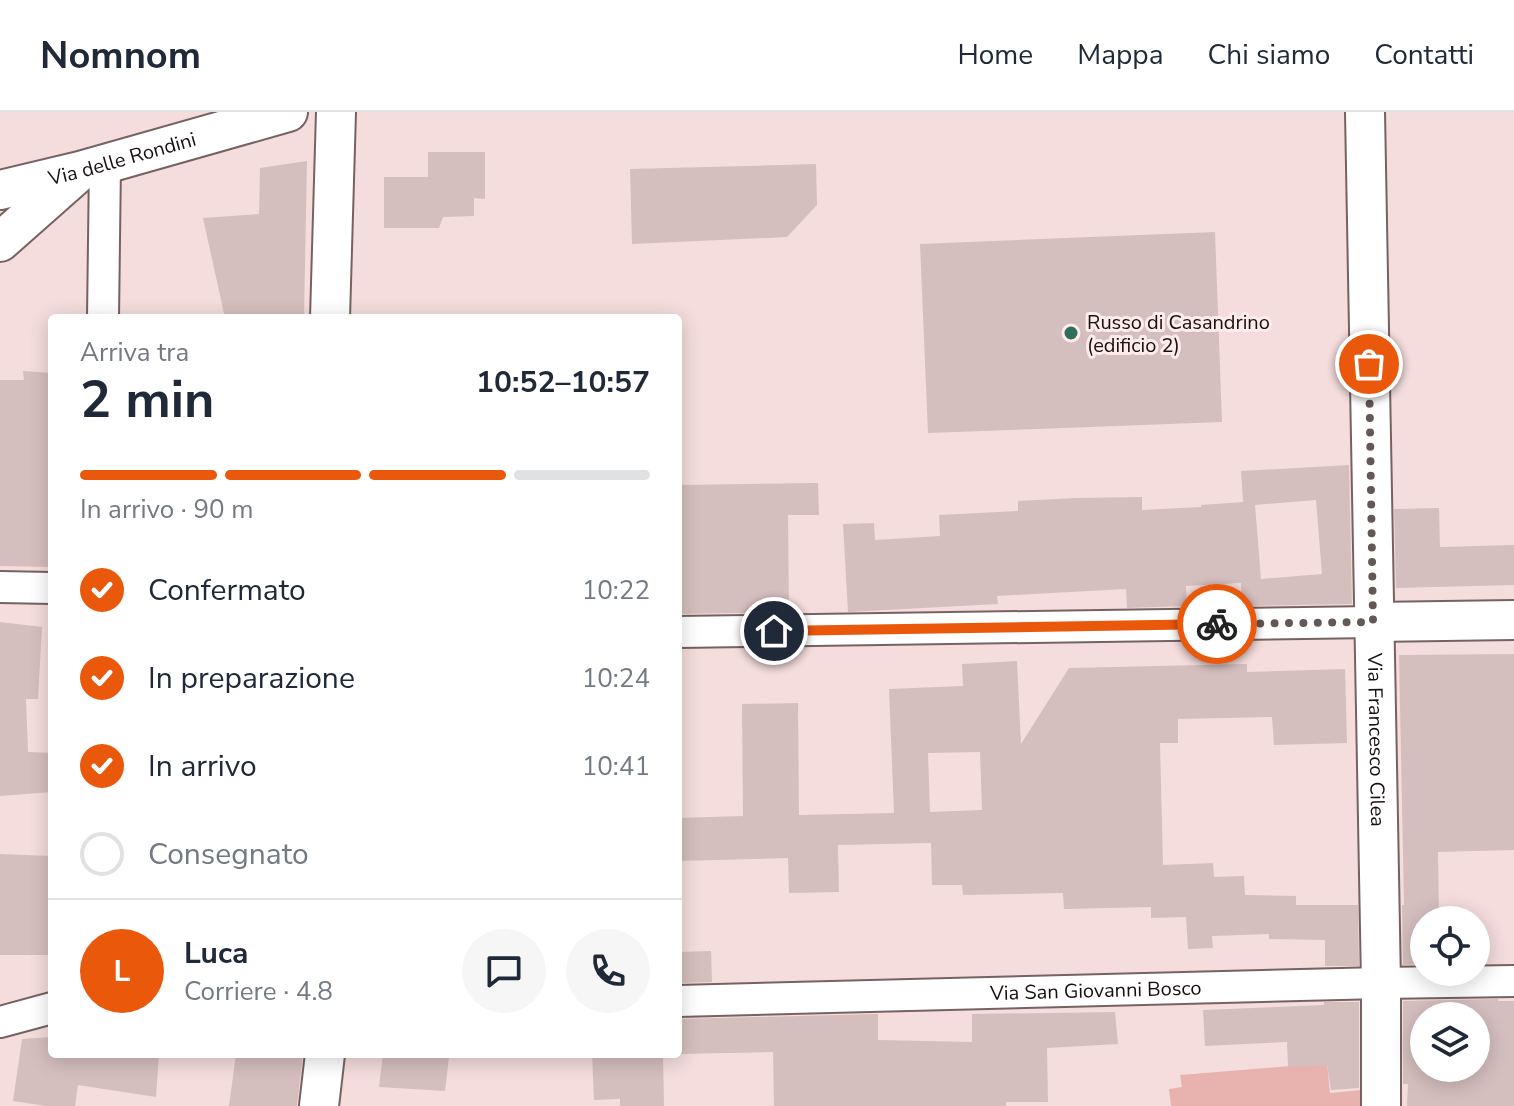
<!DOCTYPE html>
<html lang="it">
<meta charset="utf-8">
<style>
body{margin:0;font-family:"Nunito Sans",sans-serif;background:#f6f6f7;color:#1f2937;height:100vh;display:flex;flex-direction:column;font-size:30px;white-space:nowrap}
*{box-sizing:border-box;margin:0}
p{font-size:26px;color:#747a83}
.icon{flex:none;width:44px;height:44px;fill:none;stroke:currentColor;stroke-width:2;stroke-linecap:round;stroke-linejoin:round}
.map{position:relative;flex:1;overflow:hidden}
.side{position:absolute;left:48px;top:202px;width:634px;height:744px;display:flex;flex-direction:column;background:#fff;border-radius:8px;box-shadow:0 4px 20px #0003}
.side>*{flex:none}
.controls{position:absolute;left:1410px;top:794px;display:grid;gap:16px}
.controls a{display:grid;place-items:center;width:80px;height:80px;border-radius:50%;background:#fff;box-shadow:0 4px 20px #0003;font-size:40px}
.pin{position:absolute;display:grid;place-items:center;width:68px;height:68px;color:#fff;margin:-34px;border:4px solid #fff;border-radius:50%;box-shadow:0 2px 8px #0007}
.courier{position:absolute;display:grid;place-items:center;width:80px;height:80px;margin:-40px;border:6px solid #ea580c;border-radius:50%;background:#fff;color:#222;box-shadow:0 2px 10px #0007}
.summary em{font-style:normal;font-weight:700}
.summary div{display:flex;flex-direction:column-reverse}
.summary{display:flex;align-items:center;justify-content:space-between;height:136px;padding:0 32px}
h1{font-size:52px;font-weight:700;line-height:60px}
.bar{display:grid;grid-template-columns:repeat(4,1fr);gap:12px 8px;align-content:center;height:96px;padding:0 32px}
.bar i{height:10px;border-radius:6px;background:#e0e1e3}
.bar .on{background:#ea580c}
.bar p{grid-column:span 4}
.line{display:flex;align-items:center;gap:20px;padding:0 32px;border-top:2px solid #e0e1e3}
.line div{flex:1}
.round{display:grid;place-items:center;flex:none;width:84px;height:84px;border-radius:42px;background:#f6f6f7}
ol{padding:0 32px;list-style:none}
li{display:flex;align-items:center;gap:24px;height:88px}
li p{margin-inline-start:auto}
li .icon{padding:8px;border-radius:50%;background:#ea580c;color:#fff;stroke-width:4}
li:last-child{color:#747a83}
li i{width:44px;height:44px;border:4px solid #e0e1e3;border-radius:50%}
header{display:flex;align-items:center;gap:48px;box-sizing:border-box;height:112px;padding:0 40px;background:#fff;border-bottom:2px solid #e0e1e3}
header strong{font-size:38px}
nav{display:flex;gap:44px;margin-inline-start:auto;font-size:28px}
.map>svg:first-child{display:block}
</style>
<header>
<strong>Nomnom</strong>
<nav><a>Home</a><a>Mappa</a><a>Chi siamo</a><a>Contatti</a></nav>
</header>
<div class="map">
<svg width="1514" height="994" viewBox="0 0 1514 994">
<rect width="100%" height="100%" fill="#f4dddc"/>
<!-- green -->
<path fill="#e8b3af" d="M1327 951 1330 981 1361 978V994H1171L1169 977 1182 975 1180 963Z"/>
<!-- building -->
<g fill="#d5bfbe" fill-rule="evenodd">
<path d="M428 40H485V87L474 86V104L443 105 439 116H384V65H428Z"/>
<path d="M307 49 304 206H225L203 106 259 102 260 56Z"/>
<path d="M816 52 817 93 787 125 632 132 630 57Z"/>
<path d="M1215 120 1222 310 928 321 920 132Z"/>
<path d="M23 259 52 261V455L0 454V268H24Z"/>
<path d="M1349 353 1352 492 1242 494 1241 471 1186 474 1187 494 1127 496 1126 477 997 484 998 492 848 500 843 412 874 411 875 428 940 424 939 403 1018 399V389L1076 386 1142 385V398L1201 395V393L1243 390 1241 359ZM1316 388 1322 462 1261 467 1255 393Z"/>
<path d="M818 371 819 403H788L789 500 678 502V373Z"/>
<path d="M1439 396 1440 435 1514 433V473L1396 476 1394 397Z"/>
<path d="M0 510 42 515 38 587H26L28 640 52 641V680L0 684Z"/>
<path d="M1514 542V738L1438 740 1439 808H1424V852L1403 853 1402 793H1404L1399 543Z"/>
<path d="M1017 549 1021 632 1069 556 1247 552V560L1345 557 1347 631 1274 633 1272 605 1178 607V631H1160L1163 753 1213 751 1214 765 1244 764 1245 783 1296 784V793H1358L1359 854H1325V828L1269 827V822L1212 824 1213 836 1188 837 1186 805 1151 806V795L1064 797 1063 781 963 783 962 773H932L931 731 838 733 839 780 789 781 788 746 678 749V706L743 704 742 592 798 591 799 703 894 701 889 577 963 574 962 552ZM980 640 982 698 930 700 928 641Z"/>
<path d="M0 742 52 744V843H0Z"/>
<path d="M711 839 712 870 678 871V840Z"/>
<path d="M1498 887V889H1514V994H1407L1408 972H1403V889ZM1424 904H1476V956H1424Z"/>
<path d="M1324 890H1359V976L1331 978 1327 953 1288 955 1287 930 1205 934 1203 898 1324 893Z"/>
<path d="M1115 900 1118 932 1047 936 1048 990H1006V994H774L773 940 678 942V907L878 902V928L972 930V902Z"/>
<path d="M52 925V942H159L156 985 78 973 75 994H46L13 989 22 927Z"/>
<path d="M236 942H303L297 994H229Z"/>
<path d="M383 942H430L449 945 445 979 379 975Z"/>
<path d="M592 942H663L664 994H620V987L594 988Z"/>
</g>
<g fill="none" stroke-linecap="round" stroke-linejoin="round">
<!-- minor casing -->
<g stroke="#766361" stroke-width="34">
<g id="minor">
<path d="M103 206 105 52"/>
<path d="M0 475 52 476"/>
<path d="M678 520 1373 510"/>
<path id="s1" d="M678 889 1381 871 1514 869"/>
<path d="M0 910 52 896"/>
</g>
</g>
<!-- tertiary casing -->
<g stroke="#766361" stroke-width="42">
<g id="tertiary">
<path id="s2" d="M1365 0 1381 871V994"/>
<path id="s3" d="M0 78 80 59 288 0"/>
<path d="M0 130 78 61"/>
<path d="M330 206 336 0"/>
<path d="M1373 510 1514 508"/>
<path d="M319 994 325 942"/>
</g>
</g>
<!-- minor -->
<use href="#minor" stroke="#fff" stroke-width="30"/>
<!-- tertiary -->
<use href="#tertiary" stroke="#fff" stroke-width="38"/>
</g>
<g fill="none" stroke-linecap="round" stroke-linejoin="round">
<!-- done -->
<path stroke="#645857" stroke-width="8" stroke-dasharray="0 14.4" d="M1217 512 1373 510 1369 252"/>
<!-- route -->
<path stroke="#ea580c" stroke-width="10" d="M774 519 1217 512"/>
</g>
<!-- markers -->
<circle fill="#2e6e5c" stroke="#feecea" stroke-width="3" cx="1071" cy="221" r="8"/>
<g text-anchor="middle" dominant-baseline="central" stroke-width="6" stroke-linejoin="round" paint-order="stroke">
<!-- street labels -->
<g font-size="20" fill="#17100f" stroke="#feecea">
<text stroke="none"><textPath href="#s3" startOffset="126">Via delle Rondini</textPath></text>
<text stroke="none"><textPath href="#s2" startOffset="628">Via Francesco Cilea</textPath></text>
<text stroke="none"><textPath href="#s1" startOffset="418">Via San Giovanni Bosco</textPath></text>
</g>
<!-- poi labels -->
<g font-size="20" fill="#17100f" stroke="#feecea" text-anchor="start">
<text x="1087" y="210">Russo di Casandrino<tspan x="1087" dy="23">(edificio 2)</tspan></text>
</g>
</g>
</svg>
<div class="controls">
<a><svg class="icon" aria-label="locate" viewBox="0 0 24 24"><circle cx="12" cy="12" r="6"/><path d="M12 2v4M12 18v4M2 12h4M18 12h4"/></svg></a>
<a><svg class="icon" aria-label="layers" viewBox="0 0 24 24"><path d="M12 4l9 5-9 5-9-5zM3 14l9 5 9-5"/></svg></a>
</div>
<div class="pin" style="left:1369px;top:252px;background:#ea580c"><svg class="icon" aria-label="bag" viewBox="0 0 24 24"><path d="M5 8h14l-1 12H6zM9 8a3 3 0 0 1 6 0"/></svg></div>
<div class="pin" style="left:774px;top:519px;background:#1f2937"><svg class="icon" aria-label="home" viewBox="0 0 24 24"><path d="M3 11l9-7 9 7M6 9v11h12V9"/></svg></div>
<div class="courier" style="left:1217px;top:512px"><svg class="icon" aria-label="bike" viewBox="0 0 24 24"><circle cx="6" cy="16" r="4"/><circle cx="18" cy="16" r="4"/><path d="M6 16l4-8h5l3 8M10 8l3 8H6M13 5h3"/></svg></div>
<section class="side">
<div class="summary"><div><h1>2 min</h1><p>Arriva tra</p></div><em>10:52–10:57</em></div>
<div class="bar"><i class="on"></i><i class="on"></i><i class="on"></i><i></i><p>In arrivo · 90 m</p></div>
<ol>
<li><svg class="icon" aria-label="check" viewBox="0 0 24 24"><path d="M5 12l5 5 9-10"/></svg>Confermato<p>10:22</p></li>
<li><svg class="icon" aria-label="check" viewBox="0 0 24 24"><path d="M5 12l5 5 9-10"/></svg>In preparazione<p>10:24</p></li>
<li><svg class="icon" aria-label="check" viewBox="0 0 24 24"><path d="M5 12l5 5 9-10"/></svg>In arrivo<p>10:41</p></li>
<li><i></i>Consegnato</li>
</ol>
<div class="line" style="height:144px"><b class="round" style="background:#ea580c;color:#fff">L</b><div><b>Luca</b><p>Corriere · 4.8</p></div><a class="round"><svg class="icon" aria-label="chat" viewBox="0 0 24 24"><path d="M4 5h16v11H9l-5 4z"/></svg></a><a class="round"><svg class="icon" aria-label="phone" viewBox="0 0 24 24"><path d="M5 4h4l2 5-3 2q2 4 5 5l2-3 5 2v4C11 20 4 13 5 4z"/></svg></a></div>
</section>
</div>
